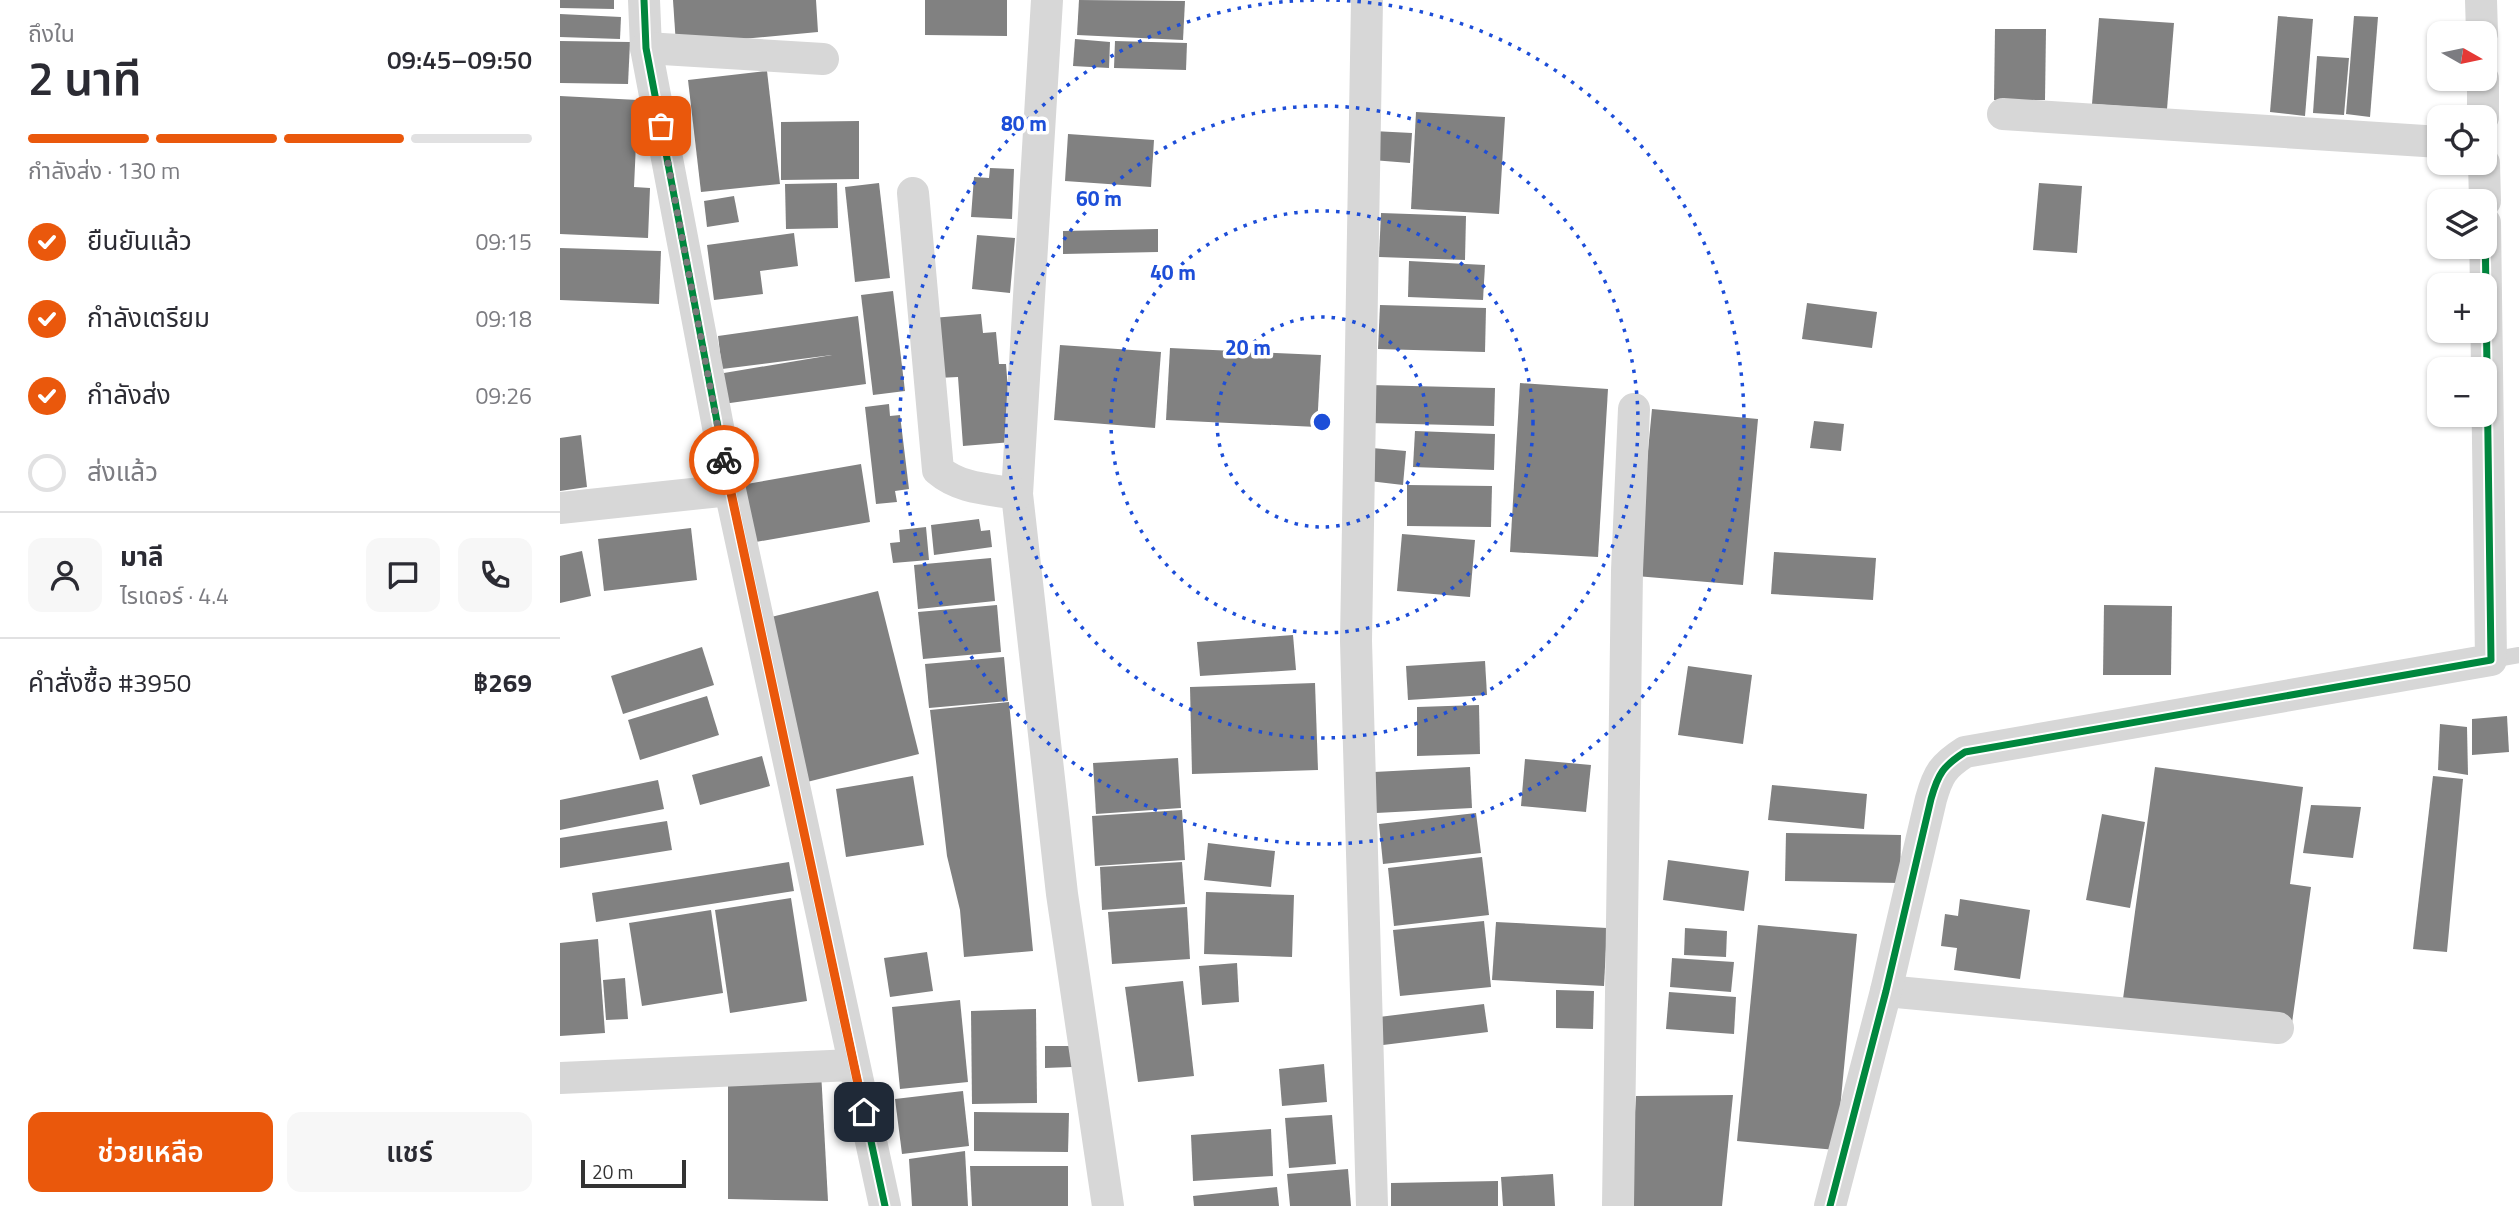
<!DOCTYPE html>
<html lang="th">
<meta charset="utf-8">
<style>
body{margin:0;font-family:"Titillium Web","Noto Sans Thai",sans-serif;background:#f7f7f7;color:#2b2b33;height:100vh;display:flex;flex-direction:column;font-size:26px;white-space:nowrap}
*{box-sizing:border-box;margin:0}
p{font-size:23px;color:#7c7c81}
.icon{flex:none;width:38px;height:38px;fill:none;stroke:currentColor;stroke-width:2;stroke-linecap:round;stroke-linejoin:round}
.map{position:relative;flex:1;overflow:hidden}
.sheet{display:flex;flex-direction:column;background:#fff;width:560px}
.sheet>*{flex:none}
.needle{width:46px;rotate:99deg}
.buttons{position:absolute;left:1867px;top:21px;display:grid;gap:14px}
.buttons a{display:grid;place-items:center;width:70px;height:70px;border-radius:14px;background:#fff;box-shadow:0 2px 5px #0004;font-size:35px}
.scale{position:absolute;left:21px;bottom:18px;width:105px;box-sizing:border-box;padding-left:7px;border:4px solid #333;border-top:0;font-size:19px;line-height:24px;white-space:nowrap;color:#333;-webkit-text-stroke:5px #fff;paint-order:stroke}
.pin{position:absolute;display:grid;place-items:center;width:60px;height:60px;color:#fff;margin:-30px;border-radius:14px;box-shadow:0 4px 10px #0006}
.courier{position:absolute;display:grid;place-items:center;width:70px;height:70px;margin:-35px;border:5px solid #ea580c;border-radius:50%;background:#fff;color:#222;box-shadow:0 2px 9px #0007}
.overview em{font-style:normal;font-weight:600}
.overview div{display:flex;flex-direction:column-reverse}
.overview{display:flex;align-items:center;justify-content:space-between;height:119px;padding:0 28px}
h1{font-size:46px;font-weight:600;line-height:52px}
.bar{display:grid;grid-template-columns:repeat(4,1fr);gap:10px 7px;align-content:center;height:84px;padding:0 28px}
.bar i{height:9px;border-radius:5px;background:#e1e1e2}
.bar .selected{background:#ea580c}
.bar p{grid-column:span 4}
.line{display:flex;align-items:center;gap:18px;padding:0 28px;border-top:2px solid #e1e1e2}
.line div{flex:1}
.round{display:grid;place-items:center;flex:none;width:74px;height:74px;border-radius:14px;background:#f7f7f7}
ol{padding:0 28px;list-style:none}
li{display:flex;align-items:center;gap:21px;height:77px}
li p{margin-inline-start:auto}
li .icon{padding:7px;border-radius:50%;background:#ea580c;color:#fff;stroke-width:4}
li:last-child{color:#7c7c81}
li i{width:38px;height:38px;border:4px solid #e1e1e2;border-radius:50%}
.button{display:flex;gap:14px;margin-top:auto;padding:14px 28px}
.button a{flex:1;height:80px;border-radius:14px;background:#ea580c;color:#fff;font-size:28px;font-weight:600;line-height:80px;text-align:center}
.button a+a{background:#f7f7f7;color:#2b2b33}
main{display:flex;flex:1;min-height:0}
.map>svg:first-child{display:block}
</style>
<main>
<section class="sheet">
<div class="overview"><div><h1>2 นาที</h1><p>ถึงใน</p></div><em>09:45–09:50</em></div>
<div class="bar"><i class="selected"></i><i class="selected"></i><i class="selected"></i><i></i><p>กำลังส่ง · 130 m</p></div>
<ol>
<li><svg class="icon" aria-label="check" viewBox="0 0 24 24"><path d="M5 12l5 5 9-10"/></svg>ยืนยันแล้ว<p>09:15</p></li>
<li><svg class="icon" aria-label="check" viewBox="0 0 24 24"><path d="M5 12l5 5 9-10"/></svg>กำลังเตรียม<p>09:18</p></li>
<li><svg class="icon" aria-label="check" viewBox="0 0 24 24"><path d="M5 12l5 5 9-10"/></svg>กำลังส่ง<p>09:26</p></li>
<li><i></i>ส่งแล้ว</li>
</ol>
<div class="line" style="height:126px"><a class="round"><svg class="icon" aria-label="person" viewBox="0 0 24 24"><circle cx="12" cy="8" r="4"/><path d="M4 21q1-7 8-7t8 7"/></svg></a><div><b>มาลี</b><p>ไรเดอร์ · 4.4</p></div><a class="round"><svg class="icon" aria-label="chat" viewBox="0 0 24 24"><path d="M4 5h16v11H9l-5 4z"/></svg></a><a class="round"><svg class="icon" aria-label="phone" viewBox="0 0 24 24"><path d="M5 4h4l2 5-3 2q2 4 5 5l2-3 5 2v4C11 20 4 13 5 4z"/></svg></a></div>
<div class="line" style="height:91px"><div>คำสั่งซื้อ #3950</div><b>฿269</b></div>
<div class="button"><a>ช่วยเหลือ</a><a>แชร์</a></div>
</section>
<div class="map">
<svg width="1959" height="1206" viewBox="0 0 1959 1206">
<rect width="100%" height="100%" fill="#fff"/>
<!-- building -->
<g fill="#818181">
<path d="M0 0H54V9L0 8Z"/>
<path d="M113 0H256L258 32 116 45Z"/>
<path d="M365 0H447V36L365 35Z"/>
<path d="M519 0 625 1 623 40 517 35Z"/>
<path d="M0 14 61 17 60 39 0 37Z"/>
<path d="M1718 16 1753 19 1745 116 1710 112Z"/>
<path d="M1794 16 1818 17 1810 117 1786 114Z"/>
<path d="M1539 18 1614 23 1607 109 1532 104Z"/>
<path d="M1435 29H1486L1485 100H1434Z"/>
<path d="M515 39 550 42 549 68 513 66Z"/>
<path d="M0 41 70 42 68 84 0 83Z"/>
<path d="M555 41 627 43 626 70 554 68Z"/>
<path d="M1757 56 1789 58 1784 115 1753 113Z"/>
<path d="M207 71 220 184 141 192 128 80Z"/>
<path d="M0 96 78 100 74 187 90 188 88 238 0 234Z"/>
<path d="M856 112 945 117 939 214 851 209Z"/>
<path d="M299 121V179L221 180V122Z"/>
<path d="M813 131 852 133 850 163 812 160Z"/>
<path d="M508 134 594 140 591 187 505 181Z"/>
<path d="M430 168 454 169 452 219 411 217 414 177 429 178Z"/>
<path d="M277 183 278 228 226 229 225 184Z"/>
<path d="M319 183 330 278 295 282 285 187Z"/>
<path d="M1479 183 1522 186 1517 253 1473 250Z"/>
<path d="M174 196 179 222 147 227 144 201Z"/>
<path d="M821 213 906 216 905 260 819 257Z"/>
<path d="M598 229V252L503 254V231Z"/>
<path d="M234 233 238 266 200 271 203 294 154 300 147 245Z"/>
<path d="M417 235 455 238 450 293 412 289Z"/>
<path d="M0 248 101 251 99 304 0 300Z"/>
<path d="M849 261 925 265 923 300 848 297Z"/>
<path d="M333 291 345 391 313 395 301 295Z"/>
<path d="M1247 303 1317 312 1312 348 1242 339Z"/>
<path d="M820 305 926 308 925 352 818 349Z"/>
<path d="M421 314 423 333 436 332 439 364H446L452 442 403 446 398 377 377 378 372 318Z"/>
<path d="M298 316 306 384 163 404 158 374 272 355 162 369 158 336Z"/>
<path d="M500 345 601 352 595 428 494 420Z"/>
<path d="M610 348 761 355 757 427 606 420Z"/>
<path d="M960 383 1048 389 1038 557 950 552Z"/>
<path d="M810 385 935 388 934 426 809 423Z"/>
<path d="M329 404 330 416 340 415 349 489 335 491 337 502 316 504 305 407Z"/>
<path d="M1092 409 1198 419 1183 585 1076 576Z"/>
<path d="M1254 421 1284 424 1281 451 1250 448Z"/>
<path d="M855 431 935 434 934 470 853 467Z"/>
<path d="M21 435 27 487 0 491V438Z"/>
<path d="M812 448 846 451 843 485 809 481Z"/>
<path d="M301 464 310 522 190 543 181 485Z"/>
<path d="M847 485 932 486 931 527 847 526Z"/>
<path d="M419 519 421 531 430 530 432 547 374 555 371 525Z"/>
<path d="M366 527 369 560 333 563 330 543 340 542 339 530Z"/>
<path d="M131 528 137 580 44 591 38 539Z"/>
<path d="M842 534 915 540 910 597 837 591Z"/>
<path d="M22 551 31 596 0 603V556Z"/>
<path d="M1214 552 1316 558 1313 600 1211 594Z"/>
<path d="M431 558 435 601 358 609 354 565Z"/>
<path d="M318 591 359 754 247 782 207 618Z"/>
<path d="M437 605 441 652 363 659 358 612Z"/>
<path d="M1544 605 1612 606 1611 675H1543Z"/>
<path d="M733 635 736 670 640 676 637 642Z"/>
<path d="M142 647 154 685 63 714 51 676Z"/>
<path d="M444 657 448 701 369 708 365 664Z"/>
<path d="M925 661 927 695 848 700 846 666Z"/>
<path d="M1128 666 1192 675 1183 744 1118 735Z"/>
<path d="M755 683 758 770 632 774 630 687Z"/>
<path d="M147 696 159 735 80 760 68 720Z"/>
<path d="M449 702 473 951 404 957 400 910 387 856 370 710Z"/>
<path d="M919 705 920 754 857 756V707Z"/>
<path d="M1947 716 1949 752 1912 755V719Z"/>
<path d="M1880 724 1907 727 1908 775 1878 770Z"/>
<path d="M202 756 210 786 140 805 132 775Z"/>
<path d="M618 758 621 808 536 814 533 763Z"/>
<path d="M965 759 1031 765 1026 812 961 806Z"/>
<path d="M910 767 912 808 816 813 814 772Z"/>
<path d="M1595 767 1743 787 1730 884 1751 887 1731 1030 1562 1006Z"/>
<path d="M353 776 364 845 286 857 276 789Z"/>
<path d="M1873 776 1903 779 1887 952 1853 949Z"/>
<path d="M98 780 104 809 0 830V800Z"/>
<path d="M1212 785 1307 794 1304 829 1208 820Z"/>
<path d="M1751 805 1801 807 1793 858 1743 853Z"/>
<path d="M622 810 625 860 535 866 532 816Z"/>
<path d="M916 813 921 853 823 864 819 824Z"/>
<path d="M1542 814 1585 822 1570 908 1526 900Z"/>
<path d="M107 821 112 850 0 868V838Z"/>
<path d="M1226 833 1341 835 1340 883 1225 881Z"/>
<path d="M648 843 715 851 711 887 644 880Z"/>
<path d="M922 857 929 915 834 926 828 868Z"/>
<path d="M1108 860 1189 871 1184 911 1103 900Z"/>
<path d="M229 862 234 891 36 922 32 893Z"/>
<path d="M622 862 625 904 542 910 540 867Z"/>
<path d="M646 892 734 895 732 957 644 954Z"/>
<path d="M231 898 247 1001 170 1013 155 910Z"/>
<path d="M1400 899 1470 910 1460 979 1394 970 1397 948 1381 946 1385 914 1398 916Z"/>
<path d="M627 907 630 959 552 964 548 912Z"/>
<path d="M151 910 163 993 82 1006 69 923Z"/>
<path d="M924 921 931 987 840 996 833 930Z"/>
<path d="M936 922 1047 928 1044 986 932 980Z"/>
<path d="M1198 925 1297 934 1276 1150 1177 1141Z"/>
<path d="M1125 928 1167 931 1166 957 1124 955Z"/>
<path d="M38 939 45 1033 0 1036V943Z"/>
<path d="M367 952 373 991 330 997 324 958Z"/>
<path d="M1112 958 1174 962 1171 992 1110 987Z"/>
<path d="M677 963 679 1002 642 1005 639 966Z"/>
<path d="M65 978 68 1019 46 1020 43 980Z"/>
<path d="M623 981 634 1076 578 1082 565 987Z"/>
<path d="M996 990 1034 991 1033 1029 996 1028Z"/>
<path d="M1109 992 1176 997 1174 1034 1106 1029Z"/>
<path d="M400 1000 408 1082 340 1089 332 1007Z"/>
<path d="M924 1004 928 1032 815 1046 811 1018Z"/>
<path d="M476 1009 477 1103 412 1104 411 1011Z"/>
<path d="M485 1046H512V1067L485 1068Z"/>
<path d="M764 1064 767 1102 722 1106 719 1069Z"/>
<path d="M261 1071 268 1201 168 1199V1077Z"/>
<path d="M403 1091 409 1146 342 1154 335 1099Z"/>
<path d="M1173 1095 1162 1206H1069L1076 1096Z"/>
<path d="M414 1112 509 1113 508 1152 414 1151Z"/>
<path d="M772 1115 776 1164 729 1168 725 1118Z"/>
<path d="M711 1129 713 1176 633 1181 631 1135Z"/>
<path d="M405 1151 408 1206H352L349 1159Z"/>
<path d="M410 1166H508V1206H412Z"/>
<path d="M788 1169 791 1206H730L727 1174Z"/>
<path d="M993 1174 995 1206H943L941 1177Z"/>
<path d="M938 1181V1206H831V1183Z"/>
<path d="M717 1187 719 1206H634L633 1196Z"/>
</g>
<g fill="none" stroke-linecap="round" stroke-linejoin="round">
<!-- service -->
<path stroke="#d7d7d7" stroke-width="16" d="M1931 660 1959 655"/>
<!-- minor -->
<g stroke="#d7d7d7" stroke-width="32">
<path d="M84 0 86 48 170 490 325 1206"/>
<path d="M487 0 457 494 502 894 548 1206"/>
<path d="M807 0 796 641 812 1206"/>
<path d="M1921 0 1922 33"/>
<path d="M86 48 263 59"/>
<path d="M1923 79V117"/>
<path d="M1443 114 1880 142"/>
<path d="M1924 163 1925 201"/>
<path d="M353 193 378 470C400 489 429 489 457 494"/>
<path d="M0 508 170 490"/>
<path d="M1326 991 1718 1028"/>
<path d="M0 1078 293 1065"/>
<path d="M1058 1206 1067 571 1074 409"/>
<path d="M1270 1206 1326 991 1371 799C1378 774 1383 766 1405 752L1931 660 1925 223"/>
</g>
<!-- cycleway casing -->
<g stroke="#fff" stroke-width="11">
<g id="cycleway">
<path d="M84 0 86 48 170 490 325 1206"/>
<path d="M1270 1206 1326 991 1371 799C1378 774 1383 766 1405 752L1931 660 1925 223"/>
</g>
</g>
<!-- cycleway -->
<use href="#cycleway" stroke="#00873e" stroke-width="7"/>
</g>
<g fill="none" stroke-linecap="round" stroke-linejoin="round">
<!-- done -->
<path stroke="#7a7a7a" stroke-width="7" stroke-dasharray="0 12.6" d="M101 126 164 460"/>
<!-- route -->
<path stroke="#ea580c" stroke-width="9" d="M164 460 304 1112"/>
</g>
<!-- distance rings -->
<g fill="none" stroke="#1d4ed8" stroke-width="3.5" stroke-dasharray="3.5 7">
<circle cx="762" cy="422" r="105"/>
<circle cx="762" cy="422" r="211"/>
<circle cx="762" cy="422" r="316"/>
<path d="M766 0A422 422 0 1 1 758 0"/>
</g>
<circle cx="762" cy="422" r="10" fill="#1d4ed8" stroke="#fff" stroke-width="3.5"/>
<g font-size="21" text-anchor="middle" font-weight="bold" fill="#1d4ed8" stroke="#fff" stroke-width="7" stroke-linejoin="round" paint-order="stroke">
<text x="464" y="131">80 m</text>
<text x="539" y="206">60 m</text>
<text x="613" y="280">40 m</text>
<text x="688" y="355">20 m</text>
</g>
</svg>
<div class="buttons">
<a><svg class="needle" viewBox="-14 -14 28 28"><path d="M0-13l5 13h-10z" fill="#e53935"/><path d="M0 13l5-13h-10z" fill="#7c7c81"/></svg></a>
<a><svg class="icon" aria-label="locate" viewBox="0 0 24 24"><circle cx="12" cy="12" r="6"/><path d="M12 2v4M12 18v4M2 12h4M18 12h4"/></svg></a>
<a><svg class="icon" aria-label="layers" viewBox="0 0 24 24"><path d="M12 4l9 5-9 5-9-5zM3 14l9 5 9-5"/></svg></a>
<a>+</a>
<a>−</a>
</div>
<div class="scale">20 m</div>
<div class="pin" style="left:101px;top:126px;background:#ea580c"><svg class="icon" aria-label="bag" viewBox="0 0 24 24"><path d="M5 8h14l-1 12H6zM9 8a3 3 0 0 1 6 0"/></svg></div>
<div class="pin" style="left:304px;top:1112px;background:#1f2937"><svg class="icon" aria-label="home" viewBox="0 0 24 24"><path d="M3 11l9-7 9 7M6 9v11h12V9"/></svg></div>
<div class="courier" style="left:164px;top:460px"><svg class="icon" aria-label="bike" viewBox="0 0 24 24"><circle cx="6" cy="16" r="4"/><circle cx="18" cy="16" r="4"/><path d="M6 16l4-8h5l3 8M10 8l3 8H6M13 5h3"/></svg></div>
</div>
</main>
